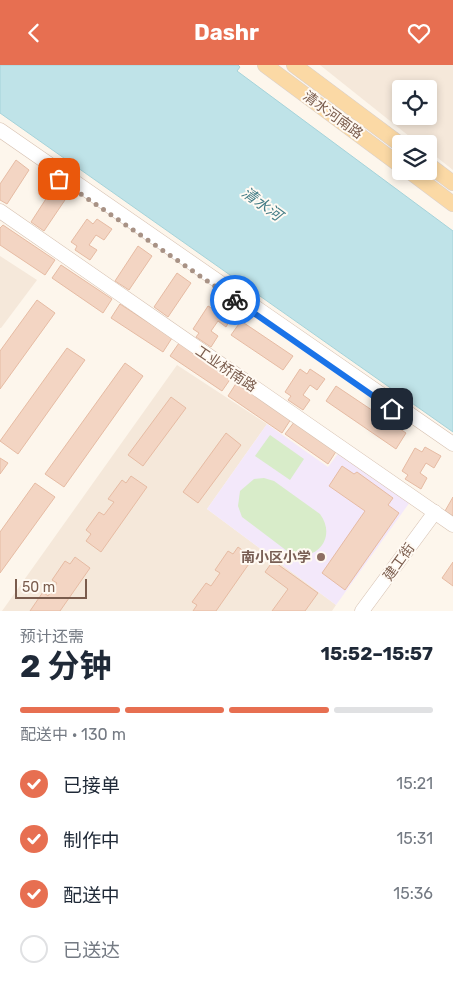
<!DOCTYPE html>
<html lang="zh">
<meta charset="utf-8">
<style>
body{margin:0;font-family:Rubik,"Noto Sans SC",sans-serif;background:#f6f6f7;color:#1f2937;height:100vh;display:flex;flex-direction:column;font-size:19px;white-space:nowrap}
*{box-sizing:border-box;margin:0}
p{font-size:16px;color:#747a83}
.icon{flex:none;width:28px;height:28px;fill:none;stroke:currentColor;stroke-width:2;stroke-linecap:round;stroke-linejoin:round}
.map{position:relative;height:546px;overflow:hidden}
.sheet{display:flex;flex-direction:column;background:#fff;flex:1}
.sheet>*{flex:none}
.fabs{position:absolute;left:392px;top:15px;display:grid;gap:10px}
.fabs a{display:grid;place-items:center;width:45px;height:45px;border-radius:5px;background:#fff;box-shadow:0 2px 8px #0003;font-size:25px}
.scale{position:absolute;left:15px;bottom:12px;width:72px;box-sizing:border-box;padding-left:5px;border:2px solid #7a5c4d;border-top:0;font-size:14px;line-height:18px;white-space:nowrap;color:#7a5c4d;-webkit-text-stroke:4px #fffaf3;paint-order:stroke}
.pin{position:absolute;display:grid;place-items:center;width:42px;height:42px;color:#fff;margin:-21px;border-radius:10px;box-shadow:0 2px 8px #0006}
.courier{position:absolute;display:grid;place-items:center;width:50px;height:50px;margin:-25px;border:4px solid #1a73e8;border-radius:50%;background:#fff;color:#222;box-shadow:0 1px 6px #0007}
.head em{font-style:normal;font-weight:700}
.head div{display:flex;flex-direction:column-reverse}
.head{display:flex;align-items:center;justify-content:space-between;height:85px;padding:0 20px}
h1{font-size:32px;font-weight:700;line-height:38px}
.bar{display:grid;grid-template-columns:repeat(4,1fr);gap:8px 5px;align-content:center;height:60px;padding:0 20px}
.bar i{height:6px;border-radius:4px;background:#e0e1e3}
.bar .current{background:#e76f51}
.bar p{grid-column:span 4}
ol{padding:0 20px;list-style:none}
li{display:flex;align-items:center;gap:15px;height:55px}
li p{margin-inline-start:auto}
li .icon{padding:5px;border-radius:50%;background:#e76f51;color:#fff;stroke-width:4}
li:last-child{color:#747a83}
li i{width:28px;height:28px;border:2px solid #e0e1e3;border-radius:50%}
header{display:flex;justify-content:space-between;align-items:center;height:65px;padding:0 20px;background:#e76f51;color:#fff;font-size:22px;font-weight:700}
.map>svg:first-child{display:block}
</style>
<header><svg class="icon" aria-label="back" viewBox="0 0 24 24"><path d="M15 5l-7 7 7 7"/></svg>Dashr<svg class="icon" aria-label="heart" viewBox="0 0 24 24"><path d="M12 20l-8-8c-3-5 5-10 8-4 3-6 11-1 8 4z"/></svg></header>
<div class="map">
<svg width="453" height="546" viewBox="0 0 453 546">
<rect width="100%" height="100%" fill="#fdf6ec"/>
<!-- residential -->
<g fill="#f5e8da" fill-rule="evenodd">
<path d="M320 0H453V105L429 86V79H419ZM401 24H429V51H401Z"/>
<path d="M0 191 37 215 1 263H0Z"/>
<path d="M177 300 267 359 207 444 336 540 332 546H2Z"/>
</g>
<!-- education -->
<path fill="#f3e8fa" d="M267 359 328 402 340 386 410 437 336 540 207 444Z"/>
<!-- green -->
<g fill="#d8ecc9">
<path d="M270 370 304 394 290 415 255 391Z"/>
<path d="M264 413 274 416 320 449C337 472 317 497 291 489L242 452 238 441 240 426 254 414Z"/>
</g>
<!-- water -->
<path fill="#bfe3e8" stroke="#a5d3da" d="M0 0H238L240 2 237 6 453 166V367L0 48Z"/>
<!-- building -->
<g fill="#f3d5c3" stroke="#e6bba3">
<path d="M16 95 29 105 7 139 0 135V119Z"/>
<path d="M53 123 67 132 44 166 31 157Z"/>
<path d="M87 154 93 159 97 154 112 164 104 175 96 170 89 180 97 185 90 195 75 185 77 181 71 177Z"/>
<path d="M3 160 55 195 45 210 0 180V163Z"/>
<path d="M138 181 152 191 129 225 115 216Z"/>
<path d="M61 200 112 234 103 248 52 213Z"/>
<path d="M177 208 191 218 168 252 154 242Z"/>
<path d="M37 235 55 248 0 324V286Z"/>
<path d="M120 239 172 273 163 287 111 253Z"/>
<path d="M218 240 233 250 226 262 218 256 211 266 218 271 211 282 196 272 199 268 193 264 208 241 215 245Z"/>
<path d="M241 256 293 291 283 305 231 270Z"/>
<path d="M179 278 231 313 222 326 170 291Z"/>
<path d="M67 283 85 295 18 389 0 376Z"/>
<path d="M125 298 143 311 64 422 45 409Z"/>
<path d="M300 304 307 309 310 304 325 314 317 325 310 320 303 330 310 335 303 345 288 335 291 331 285 327Z"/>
<path d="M237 317 291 354 282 368 228 331Z"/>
<path d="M336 321 406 368 396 384 326 336Z"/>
<path d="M171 332 186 343 143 401 128 390Z"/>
<path d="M295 356 337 385 328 399 285 369Z"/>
<path d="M226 368 241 380 198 438 183 427Z"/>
<path d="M425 382 441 391 434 403 426 398 420 408 427 413 421 424 405 414 408 410 402 406 415 383 422 387Z"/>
<path d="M0 393 8 398 0 409Z"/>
<path d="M342 401 354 409 357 407 393 433 388 440 399 448 345 525 322 508 365 446 329 421Z"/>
<path d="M131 411 147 422 101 487 86 476 91 469 86 465 99 447 104 450 114 437 108 434 122 415 126 418Z"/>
<path d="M35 418 55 432 0 508V467Z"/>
<path d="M453 432V451L445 446Z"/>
<path d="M238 482 253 493 216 546H193L197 540 192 537 206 518 211 521 220 508 215 505 228 486 233 489Z"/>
<path d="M75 492 90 503 60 546H30L43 527 48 531 57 518 52 515 65 496 70 499Z"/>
<path d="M273 496 318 528 305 546H272L288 524 265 507Z"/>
<path d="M453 497V521L442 513Z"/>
</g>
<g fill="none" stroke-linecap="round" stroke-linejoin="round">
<!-- secondary casing -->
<g stroke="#d6c0b0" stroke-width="15">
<g id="secondary">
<path d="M0 65 453 379"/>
<path d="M0 146 453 460"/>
<path d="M362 546 435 447"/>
</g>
</g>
<!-- primary casing -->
<g stroke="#dad1cd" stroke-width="16">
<g id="primary">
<path d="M265 0 401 101"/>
<path d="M294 0 401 80"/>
<path d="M429 100 453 118"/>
<path d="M409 106 453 139"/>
</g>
</g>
<!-- secondary -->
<use href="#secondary" stroke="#fff" stroke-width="14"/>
<!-- primary -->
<use href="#primary" stroke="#fbd9a5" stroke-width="15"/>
</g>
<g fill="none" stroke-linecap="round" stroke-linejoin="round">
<!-- done -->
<path stroke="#a89285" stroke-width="5" stroke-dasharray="0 9" d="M59 114 235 235"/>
<!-- route -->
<path stroke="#1a73e8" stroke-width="6" d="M235 235 392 344"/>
</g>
<!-- markers -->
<circle fill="#8d6e63" stroke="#fffaf3" stroke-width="2" cx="321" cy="492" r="5"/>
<g text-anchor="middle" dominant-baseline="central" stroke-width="4" stroke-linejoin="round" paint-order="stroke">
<!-- street labels -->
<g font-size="14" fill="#7a5c4d" stroke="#fffaf3">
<text transform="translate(333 50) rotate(36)">清水河南路</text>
<text transform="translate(226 304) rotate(34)">工业桥南路</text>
<text transform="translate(399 497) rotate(-54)">建工街</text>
</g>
<!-- education labels -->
<g font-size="14" font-weight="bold" fill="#785e54" stroke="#fffaf3" text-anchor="end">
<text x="311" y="492">南小区小学</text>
</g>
<!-- water labels -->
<g font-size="15" font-style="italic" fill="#437c86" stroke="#fffaf3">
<text transform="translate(262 139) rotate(36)">清水河</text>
</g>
</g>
</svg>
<div class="fabs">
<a><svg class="icon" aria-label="locate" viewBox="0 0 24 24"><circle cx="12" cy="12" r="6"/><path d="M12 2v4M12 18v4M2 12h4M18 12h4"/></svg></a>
<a><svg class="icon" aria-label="layers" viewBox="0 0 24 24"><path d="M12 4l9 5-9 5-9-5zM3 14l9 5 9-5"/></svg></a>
</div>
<div class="scale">50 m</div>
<div class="pin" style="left:59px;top:114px;background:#ea580c"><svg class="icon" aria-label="bag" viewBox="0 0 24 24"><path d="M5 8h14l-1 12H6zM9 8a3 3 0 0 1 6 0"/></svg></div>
<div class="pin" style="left:392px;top:344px;background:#1f2937"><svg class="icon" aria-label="home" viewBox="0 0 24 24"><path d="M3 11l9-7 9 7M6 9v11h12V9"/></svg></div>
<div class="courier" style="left:235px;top:235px"><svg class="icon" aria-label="bike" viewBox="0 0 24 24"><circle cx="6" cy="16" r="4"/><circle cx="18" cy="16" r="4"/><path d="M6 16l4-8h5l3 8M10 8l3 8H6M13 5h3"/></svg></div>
</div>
<section class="sheet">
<div class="head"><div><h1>2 分钟</h1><p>预计还需</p></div><em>15:52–15:57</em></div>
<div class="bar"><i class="current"></i><i class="current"></i><i class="current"></i><i></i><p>配送中 · 130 m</p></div>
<ol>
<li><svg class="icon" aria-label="check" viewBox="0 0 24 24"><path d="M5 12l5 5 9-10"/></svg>已接单<p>15:21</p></li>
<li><svg class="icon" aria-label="check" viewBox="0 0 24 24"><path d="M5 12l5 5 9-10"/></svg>制作中<p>15:31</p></li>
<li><svg class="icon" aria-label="check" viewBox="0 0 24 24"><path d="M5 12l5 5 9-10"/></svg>配送中<p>15:36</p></li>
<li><i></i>已送达</li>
</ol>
</section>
